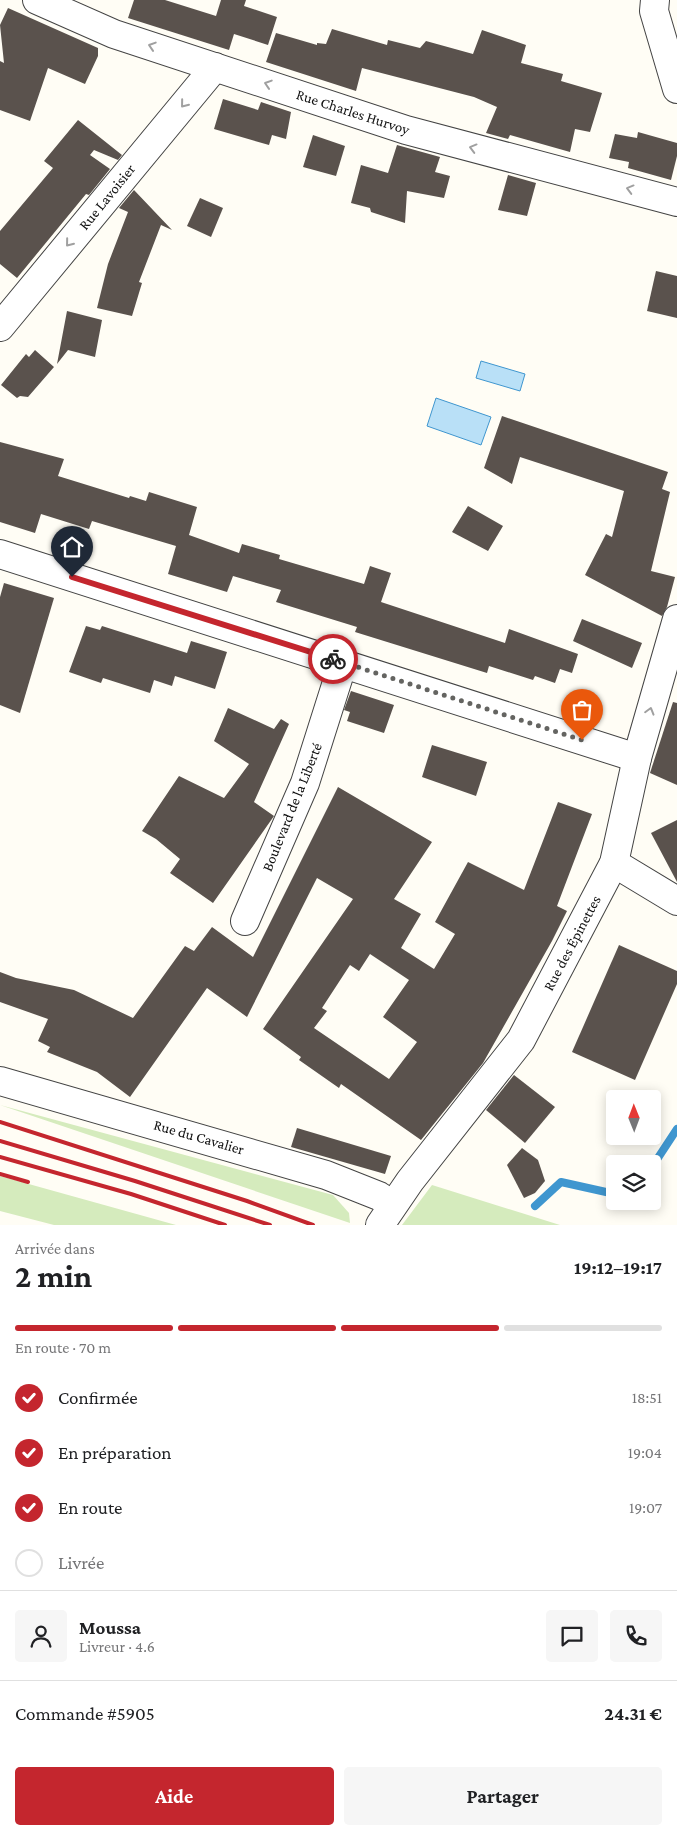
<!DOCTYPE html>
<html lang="fr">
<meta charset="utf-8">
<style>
body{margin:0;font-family:"Crimson Pro",serif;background:#f6f6f6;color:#202124;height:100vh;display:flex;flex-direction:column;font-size:19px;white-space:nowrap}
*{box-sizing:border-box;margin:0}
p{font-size:16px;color:#757577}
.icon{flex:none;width:28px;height:28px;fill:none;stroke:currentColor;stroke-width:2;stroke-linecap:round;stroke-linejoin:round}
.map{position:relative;height:1225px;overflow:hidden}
.details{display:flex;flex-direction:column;background:#fff;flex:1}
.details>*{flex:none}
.needle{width:32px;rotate:359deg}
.fabs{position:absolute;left:606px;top:1090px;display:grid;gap:10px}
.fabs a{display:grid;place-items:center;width:55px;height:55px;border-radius:5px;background:#fff;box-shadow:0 2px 12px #0003;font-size:25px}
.pin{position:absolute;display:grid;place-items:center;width:42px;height:42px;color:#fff;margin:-51px -21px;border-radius:50% 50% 50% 0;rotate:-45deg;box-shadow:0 0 5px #0007}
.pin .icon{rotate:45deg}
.courier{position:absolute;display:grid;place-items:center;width:50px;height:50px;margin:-25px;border:4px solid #c4262e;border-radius:50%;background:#fff;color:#222;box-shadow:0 1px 6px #0007}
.headline em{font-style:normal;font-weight:700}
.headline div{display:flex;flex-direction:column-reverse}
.headline{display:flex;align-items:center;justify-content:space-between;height:85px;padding:0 15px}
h1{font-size:32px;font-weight:700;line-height:38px}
.bar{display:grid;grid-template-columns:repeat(4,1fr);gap:8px 5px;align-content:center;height:60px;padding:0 15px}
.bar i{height:6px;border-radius:4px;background:#e0e0e0}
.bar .on{background:#c4262e}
.bar p{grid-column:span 4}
.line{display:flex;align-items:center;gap:12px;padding:0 15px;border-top:1px solid #e0e0e0}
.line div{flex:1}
.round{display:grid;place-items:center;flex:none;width:52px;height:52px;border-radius:5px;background:#f6f6f6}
ol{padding:0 15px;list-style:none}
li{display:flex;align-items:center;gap:15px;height:55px}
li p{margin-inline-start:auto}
li .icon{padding:5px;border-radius:50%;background:#c4262e;color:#fff;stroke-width:4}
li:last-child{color:#757577}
li i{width:28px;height:28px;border:2px solid #e0e0e0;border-radius:50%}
.cta{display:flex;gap:10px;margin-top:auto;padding:10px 15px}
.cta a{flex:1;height:58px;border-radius:5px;background:#c4262e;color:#fff;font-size:20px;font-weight:700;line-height:58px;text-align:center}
.cta a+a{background:#f6f6f6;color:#202124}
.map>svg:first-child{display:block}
</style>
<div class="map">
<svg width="677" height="1225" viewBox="0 0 677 1225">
<rect width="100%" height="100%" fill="#fffdf5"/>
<!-- green -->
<g fill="#d5ebbd">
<path d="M0 1105 333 1195 349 1213 350 1223Z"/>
<path d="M0 1176 176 1225H54L0 1211Z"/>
<path d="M432 1185 560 1225H402Z"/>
</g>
<!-- water -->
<g fill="#b9e0f7" stroke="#3f96cf">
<path d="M481 361 525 374 520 391 476 378Z"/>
<path d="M436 398 491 417 481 445 427 426Z"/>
</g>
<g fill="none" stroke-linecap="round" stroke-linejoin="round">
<!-- stream -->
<g stroke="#3f96cf" stroke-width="8">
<path d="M652 1167 677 1129"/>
<path d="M535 1206 561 1182 615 1194"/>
</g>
</g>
<!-- building -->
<g fill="#5a524d" fill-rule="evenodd">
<path d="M134 0H165L216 16 221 0H246L244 6 277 17 268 45 234 34 229 50 128 18Z"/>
<path d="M8 8 98 48V56L85 84 48 68 30 121 0 110V61L4 63 0 25Z"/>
<path d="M332 29 387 45 388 40 420 48 426 41 473 54 482 30 526 45 521 63 563 74 561 81 602 93 590 132 575 129 570 152 510 135 508 139 486 133 497 107 474 97 362 68 356 91 266 62 276 33 317 45V43L326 44Z"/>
<path d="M223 99 258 110 261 102 291 112 286 139 272 135 269 145 214 129Z"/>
<path d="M78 120 122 155 118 160 94 150 90 155 110 169 89 195 86 194 17 278 0 264V231L53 168 44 161Z"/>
<path d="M638 132 677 143V156L671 180 628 168 629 162 609 158 615 134 637 138Z"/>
<path d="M313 135 345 146 336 176 303 167Z"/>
<path d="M397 145 440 157 435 172 450 176 444 198 407 191 405 223 371 212 370 208 351 203 361 165 388 173Z"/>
<path d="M508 175 536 183 527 216 498 210Z"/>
<path d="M134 190 172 230 161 225 139 282 142 283 132 316 97 308 108 264 128 212 119 208Z"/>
<path d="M200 198 223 208 211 237 187 226Z"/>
<path d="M656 271 677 276V318L647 311Z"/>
<path d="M67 311 102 320 95 357 68 350 57 364Z"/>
<path d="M35 350 54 367 28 397 20 396 17 398 1 385 26 354 29 357Z"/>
<path d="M502 416 668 472 662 489 670 492 651 571 675 577 667 607 662 616 585 575 606 534 612 537 624 491 520 457 512 484 484 468Z"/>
<path d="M0 442 64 459 58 476 129 498 130 496 146 501 149 492 197 507 189 535 239 553 242 544 280 555 279 559 364 584 370 566 391 573 381 602 505 643 509 629 578 654 572 673 560 669 555 683 535 676 533 680 489 666 487 673 355 632 357 627 276 602 281 590 233 576 227 592 168 574 176 546 92 521 89 529 41 514 35 533 0 522Z"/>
<path d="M468 506 503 526 488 551 452 532Z"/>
<path d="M4 583 54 598 20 713 0 705V597Z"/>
<path d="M582 619 642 643 632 668 573 641Z"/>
<path d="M86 626 100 630 102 626 187 653 191 641 227 652 215 689 175 676 172 686 154 680 150 693 103 678 101 683 69 672Z"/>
<path d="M351 691 394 705 384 733 347 721 350 712 344 710Z"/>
<path d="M673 702 677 703V785L650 773Z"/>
<path d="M228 708 274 729 281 719 289 724 254 802 274 816 213 903 170 873 180 859 156 839 142 831 179 776 224 798 249 764 214 741Z"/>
<path d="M432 745 487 762 476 796 422 777Z"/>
<path d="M338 787 432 842 394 899 421 914 401 948 434 969 455 934 435 922 468 862 524 890 558 802 592 814 557 906 567 911 552 941 483 1063 421 1140 341 1084 339 1088 299 1060 301 1057 263 1029 353 899 317 878 247 1017 207 988 130 1097 97 1072 47 1052 50 1047 38 1041 48 1019 0 1002V972L16 978 74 990 133 1018 185 946 194 951 212 927 253 957ZM370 954 409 980 383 1017 417 1042 389 1079 314 1028 327 1011 322 1008 350 965 359 971Z"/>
<path d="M677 820V882L651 833Z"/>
<path d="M619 945 677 971V984L635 1080 572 1052Z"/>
<path d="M514 1075 555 1107 525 1143 486 1110Z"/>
<path d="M297 1128 391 1156 385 1174 291 1147Z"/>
<path d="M522 1148 538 1160 545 1181 535 1193 524 1198 507 1165Z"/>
</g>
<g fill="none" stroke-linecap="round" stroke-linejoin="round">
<!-- minor casing -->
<g stroke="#444" stroke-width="30">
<g id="minor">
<path d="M37 0 114 34 406 130 677 202"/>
<path d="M655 0 654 11 677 89"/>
<path d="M0 327 215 67"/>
<path d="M0 554 637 758"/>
<path d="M614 863 677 901"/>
<path d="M245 921 305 783 343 663"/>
<path d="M0 1081 326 1175 379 1196 393 1205"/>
<path d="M380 1225 410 1181 521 1040 614 863 637 758 677 619"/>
</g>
</g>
<!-- minor -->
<use href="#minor" stroke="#fff" stroke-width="28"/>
<!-- rail -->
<g stroke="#c4262e" stroke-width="4">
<path d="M0 1122 247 1201 313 1225"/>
<path d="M0 1141 135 1181 270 1225"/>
<path d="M0 1157 131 1194 225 1225"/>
<path d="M0 1174 28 1182"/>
</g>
</g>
<!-- one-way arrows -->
<defs><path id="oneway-chevron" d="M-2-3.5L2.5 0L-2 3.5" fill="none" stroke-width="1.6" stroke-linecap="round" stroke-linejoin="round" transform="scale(1.25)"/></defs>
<g stroke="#a0a0a0">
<use href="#oneway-chevron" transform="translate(152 46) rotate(-162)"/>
<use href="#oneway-chevron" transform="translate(268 84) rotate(-162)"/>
<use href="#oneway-chevron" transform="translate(184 104) rotate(129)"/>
<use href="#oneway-chevron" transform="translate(473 148) rotate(-165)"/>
<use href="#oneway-chevron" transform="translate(630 189) rotate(-165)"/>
<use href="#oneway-chevron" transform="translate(69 243) rotate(129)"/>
<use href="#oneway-chevron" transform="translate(650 711) rotate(-74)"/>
</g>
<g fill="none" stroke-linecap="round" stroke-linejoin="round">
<!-- done -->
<path stroke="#646461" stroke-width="5" stroke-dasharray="0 9" d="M333 659 582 740"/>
<!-- route -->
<path stroke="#c4262e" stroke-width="6" d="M72 577 333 659"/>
</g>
<g text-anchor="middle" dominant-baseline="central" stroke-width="5" stroke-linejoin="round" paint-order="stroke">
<!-- street labels -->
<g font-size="15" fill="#111" stroke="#fff">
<text transform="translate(353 112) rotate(18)">Rue Charles Hurvoy</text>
<text transform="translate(107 197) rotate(-51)">Rue Lavoisier</text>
<text transform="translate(292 807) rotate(-68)">Boulevard de la Liberté</text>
<text transform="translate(572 943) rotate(-62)">Rue des Épinettes</text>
<text transform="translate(199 1137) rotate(16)">Rue du Cavalier</text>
</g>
</g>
</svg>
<div class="fabs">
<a><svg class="needle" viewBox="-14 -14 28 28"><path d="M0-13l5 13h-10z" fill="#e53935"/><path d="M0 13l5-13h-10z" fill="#757577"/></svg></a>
<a><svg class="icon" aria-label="layers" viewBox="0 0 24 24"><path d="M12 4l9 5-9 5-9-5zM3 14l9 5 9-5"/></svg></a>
</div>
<div class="pin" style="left:582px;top:740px;background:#ea580c"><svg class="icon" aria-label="bag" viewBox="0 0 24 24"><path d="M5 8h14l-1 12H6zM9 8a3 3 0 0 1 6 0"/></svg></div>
<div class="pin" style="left:72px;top:577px;background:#1f2937"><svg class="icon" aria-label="home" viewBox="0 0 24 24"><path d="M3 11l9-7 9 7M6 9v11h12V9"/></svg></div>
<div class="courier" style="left:333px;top:659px"><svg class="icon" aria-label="bike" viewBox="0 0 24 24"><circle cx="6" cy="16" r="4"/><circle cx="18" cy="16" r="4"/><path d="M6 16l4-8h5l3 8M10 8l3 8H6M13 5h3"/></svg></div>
</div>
<section class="details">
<div class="headline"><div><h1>2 min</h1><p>Arrivée dans</p></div><em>19:12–19:17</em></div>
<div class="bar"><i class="on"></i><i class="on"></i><i class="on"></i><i></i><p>En route · 70 m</p></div>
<ol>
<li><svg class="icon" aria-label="check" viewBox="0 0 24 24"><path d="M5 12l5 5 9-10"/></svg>Confirmée<p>18:51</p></li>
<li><svg class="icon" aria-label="check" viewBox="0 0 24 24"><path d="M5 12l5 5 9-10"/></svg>En préparation<p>19:04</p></li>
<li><svg class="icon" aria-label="check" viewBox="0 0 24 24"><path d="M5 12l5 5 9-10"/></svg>En route<p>19:07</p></li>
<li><i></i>Livrée</li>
</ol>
<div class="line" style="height:90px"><a class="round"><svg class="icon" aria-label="person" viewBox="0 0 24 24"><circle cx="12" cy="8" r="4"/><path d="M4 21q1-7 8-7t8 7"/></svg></a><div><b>Moussa</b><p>Livreur · 4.6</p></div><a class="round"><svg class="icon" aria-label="chat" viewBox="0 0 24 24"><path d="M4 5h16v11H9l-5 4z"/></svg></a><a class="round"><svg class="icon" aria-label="phone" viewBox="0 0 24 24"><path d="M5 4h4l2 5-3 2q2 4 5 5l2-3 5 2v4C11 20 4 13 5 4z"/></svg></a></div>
<div class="line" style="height:65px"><div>Commande #5905</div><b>24.31 €</b></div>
<div class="cta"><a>Aide</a><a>Partager</a></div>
</section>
